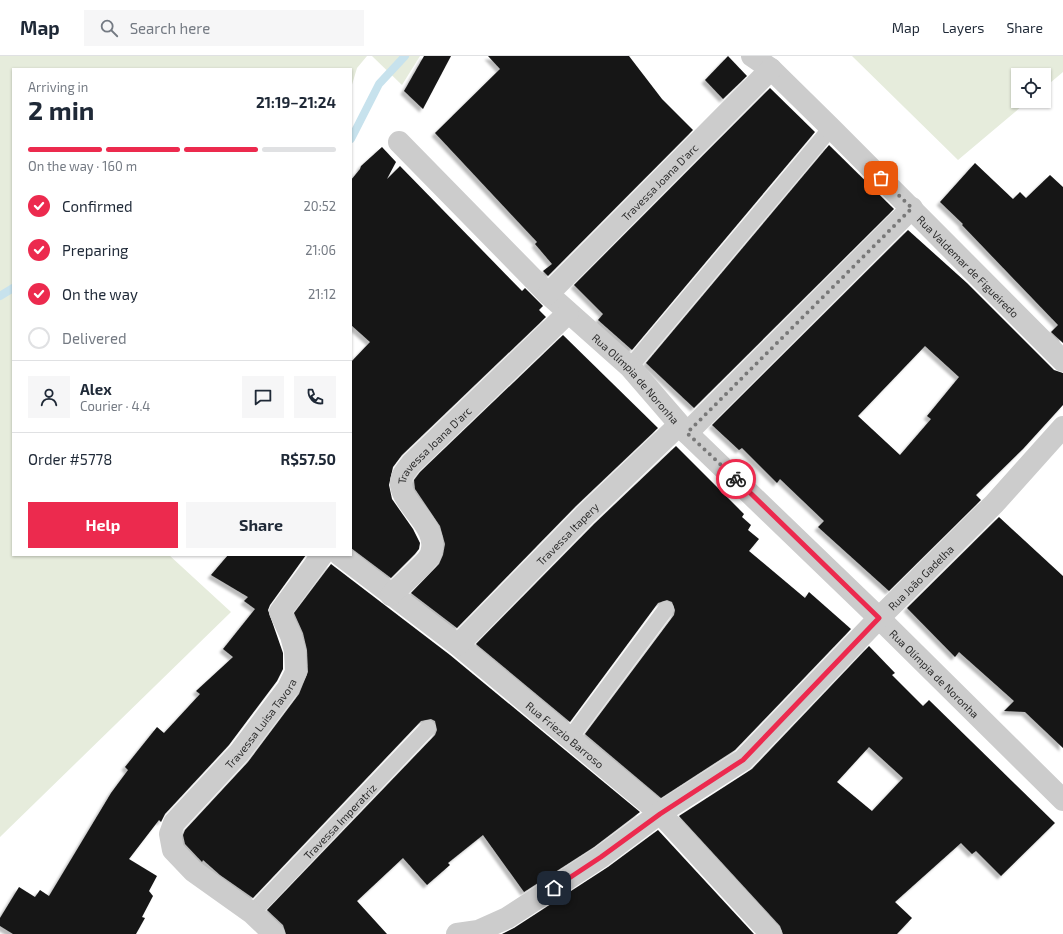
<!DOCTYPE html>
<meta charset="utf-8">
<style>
body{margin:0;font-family:"Exo 2",sans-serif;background:#f6f6f7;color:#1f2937;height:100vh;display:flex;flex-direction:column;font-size:15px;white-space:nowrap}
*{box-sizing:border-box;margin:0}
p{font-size:13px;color:#747a83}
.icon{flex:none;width:22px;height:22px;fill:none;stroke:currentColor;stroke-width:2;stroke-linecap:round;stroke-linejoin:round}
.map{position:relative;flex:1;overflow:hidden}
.details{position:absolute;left:12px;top:12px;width:340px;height:488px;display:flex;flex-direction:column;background:#fff;border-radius:0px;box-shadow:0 1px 3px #0004}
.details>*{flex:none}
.buttons{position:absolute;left:1011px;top:12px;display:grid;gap:8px}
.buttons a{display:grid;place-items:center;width:40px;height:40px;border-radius:0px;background:#fff;box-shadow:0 1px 3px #0004;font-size:20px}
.pin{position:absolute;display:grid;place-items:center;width:34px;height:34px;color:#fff;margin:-17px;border-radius:8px;box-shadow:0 2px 6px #0006}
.courier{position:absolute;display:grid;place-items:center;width:40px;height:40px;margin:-20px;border:3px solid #ec2a4e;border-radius:50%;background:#fff;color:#222;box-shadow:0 1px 5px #0007}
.overview em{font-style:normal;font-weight:700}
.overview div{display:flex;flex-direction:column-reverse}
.overview{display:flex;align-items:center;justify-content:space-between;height:68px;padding:0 16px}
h1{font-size:26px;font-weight:700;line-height:30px}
.bar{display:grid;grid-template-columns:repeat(4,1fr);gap:6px 4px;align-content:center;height:48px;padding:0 16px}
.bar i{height:5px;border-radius:3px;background:#e0e1e3}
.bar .on{background:#ec2a4e}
.bar p{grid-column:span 4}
.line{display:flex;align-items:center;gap:10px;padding:0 16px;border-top:1px solid #e0e1e3}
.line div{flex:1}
.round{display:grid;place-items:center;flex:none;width:42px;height:42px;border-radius:0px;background:#f6f6f7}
ol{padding:0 16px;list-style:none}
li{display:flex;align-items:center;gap:12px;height:44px}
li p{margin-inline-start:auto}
li .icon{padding:4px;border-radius:50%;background:#ec2a4e;color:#fff;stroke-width:4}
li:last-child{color:#747a83}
li i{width:22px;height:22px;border:2px solid #e0e1e3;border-radius:50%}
.action{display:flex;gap:8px;margin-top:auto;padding:8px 16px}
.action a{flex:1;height:46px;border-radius:0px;background:#ec2a4e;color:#fff;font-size:16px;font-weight:700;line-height:46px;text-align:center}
.action a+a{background:#f6f6f7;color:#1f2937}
header{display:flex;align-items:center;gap:24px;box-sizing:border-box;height:56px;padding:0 20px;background:#fff;border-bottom:1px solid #e0e1e3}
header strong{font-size:19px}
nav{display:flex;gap:22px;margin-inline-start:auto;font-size:14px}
.search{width:280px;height:36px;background:#f6f6f7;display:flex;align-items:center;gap:10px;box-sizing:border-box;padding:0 14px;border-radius:0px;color:#747a83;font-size:15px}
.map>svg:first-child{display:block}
</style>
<header>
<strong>Map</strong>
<div class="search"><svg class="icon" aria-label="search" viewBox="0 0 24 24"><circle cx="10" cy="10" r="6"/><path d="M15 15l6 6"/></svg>Search here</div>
<nav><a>Map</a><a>Layers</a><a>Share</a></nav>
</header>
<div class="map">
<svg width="1063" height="878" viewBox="0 0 1063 878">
<defs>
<filter id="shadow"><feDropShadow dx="-3.5" dy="3.5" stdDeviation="1" flood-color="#0004"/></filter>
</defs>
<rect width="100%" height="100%" fill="#fff"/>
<!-- green -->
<g fill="#e6ecdc">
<path d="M0 0H367L357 12 351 32V13H13V499H169L231 556 0 781Z"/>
<path d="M372 0H420L402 29Z"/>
<path d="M852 0H1063V16L1044 32V19H1018V45H1028L958 104Z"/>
</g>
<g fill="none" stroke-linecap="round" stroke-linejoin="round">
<!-- stream -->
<g stroke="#c7e2ed" stroke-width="8">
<path d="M351 83 379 28 405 0"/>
<path d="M0 240 13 232"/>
</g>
</g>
<!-- building -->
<g fill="#161616" fill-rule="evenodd" filter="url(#shadow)">
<path d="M424 0H451L423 53 404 35Z"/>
<path d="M488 0H629L662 43 693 74 548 220 543 215 552 208 535 188 537 186 435 77 500 13Z"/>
<path d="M728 0 747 20 723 43 705 24Z"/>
<path d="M770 32 815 76 632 294 598 264 603 258 574 229Z"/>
<path d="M829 89 894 153 694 352 646 307Z"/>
<path d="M382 91 396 106 387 123 400 110 522 235 525 232 543 250 539 254 546 261 402 399 393 411 389 429 392 443 413 473 420 487 419 493 415 498 391 522 351 492V306L370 286 351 269V124L360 113 361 110Z"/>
<path d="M975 107 1013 143 1020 136 1026 142 1050 119 1063 131V287L1051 276 1058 269 962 169 963 168 940 146Z"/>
<path d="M908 174 967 227 1054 314 1063 317V349L1023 393 976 439 981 444 889 535 818 471 824 465 780 423 777 427 742 392 739 394 712 369ZM925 290 959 321 927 360 931 363 900 399 858 360Z"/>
<path d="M563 279 658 372 576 450 457 572 411 537 439 508 443 499 445 488 440 470 415 433 414 424 420 416Z"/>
<path d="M676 390 744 458 742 461 751 469 748 474 759 483 749 495 805 542 809 536 851 573 735 694 661 742 585 678 674 559 675 554 672 546 667 544 658 547 570 666 476 588 594 468Z"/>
<path d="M999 461 1063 520V692L1025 656 1004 655 1014 645 959 596 955 601 907 552Z"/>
<path d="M228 499H306L270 549 268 554 283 597V613L277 625 229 689 165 758 161 766 159 764 129 803 157 820 149 835 153 840 142 861 145 862 136 878H13L0 870V862L19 831 35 841 40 834 49 840 111 737 128 714 125 711 157 671 164 677 200 638 196 635 233 601 223 593 255 553 244 545 248 541 211 519Z"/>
<path d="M331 508 450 599 640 756 594 791 524 836 483 779 448 807 450 809 427 829 403 802 357 845 387 878H286L283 869 267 854 435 679 437 674 435 665 431 663 421 665 253 842 220 819 203 804 202 806 185 788 183 779 185 774 248 706 299 638 308 616 307 594 303 577 294 557Z"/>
<path d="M869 590 895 617 892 619 923 650 929 644 1055 767 1001 820 976 795 972 798 961 787 895 846 912 862 897 878H783L780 870 679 760 752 713ZM869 691 903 722 872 755 837 726Z"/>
<path d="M658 774 754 878H502L514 872 608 811Z"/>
</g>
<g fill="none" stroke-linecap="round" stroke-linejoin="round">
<!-- service -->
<g stroke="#ccc" stroke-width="16">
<path d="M630 311 831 72"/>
<path d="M570 682 666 553"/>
<path id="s1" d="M252 857 428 672"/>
</g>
<!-- minor -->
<g stroke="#ccc" stroke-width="22">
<path id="s2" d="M752 0 771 13 831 72 1063 305"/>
<path id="s3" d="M399 86 548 238 630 311 687 377 879 562 1063 744"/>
<path id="s4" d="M548 238 771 13"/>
<path d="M687 377 912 152"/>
<path id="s5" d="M340 499 458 589 660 757 771 878"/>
<path id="s6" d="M391 539C398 532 429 505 431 497 441 468 393 445 402 421 404 416 408 412 411 408L568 257"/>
<path id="s7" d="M458 589 585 459 679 369"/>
<path id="s8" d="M274 878 252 857 193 815 173 794 170 778 174 767 239 697 288 632 296 616 295 595 291 580 280 556 322 499"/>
<path id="s9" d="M457 878 478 875 507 862 601 801 660 757 743 704 879 562 994 448 1063 371"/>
</g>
</g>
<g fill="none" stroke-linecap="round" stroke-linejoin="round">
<!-- done -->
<path stroke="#787878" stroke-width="4" stroke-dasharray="0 7.2" d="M736 423 687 377 912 152 881 122"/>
<!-- route -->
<path stroke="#ec2a4e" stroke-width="5" d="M554 832 601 801 660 758 743 704 879 562 736 423"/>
</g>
<g text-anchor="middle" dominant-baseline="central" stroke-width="4" stroke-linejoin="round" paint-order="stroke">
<!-- street labels -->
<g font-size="11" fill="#2f2f2f" stroke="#fff">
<text stroke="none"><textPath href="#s4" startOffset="158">Travessa Joana D'arc</textPath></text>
<text stroke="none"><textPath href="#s2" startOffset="302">Rua Valdemar de Figueiredo</textPath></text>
<text stroke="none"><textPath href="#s3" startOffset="335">Rua Olímpia de Noronha</textPath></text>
<text stroke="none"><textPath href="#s6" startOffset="188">Travessa Joana D'arc</textPath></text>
<text stroke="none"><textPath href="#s7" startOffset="156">Travessa Itapery</textPath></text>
<text stroke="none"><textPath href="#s9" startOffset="592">Rua João Gadelha</textPath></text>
<text stroke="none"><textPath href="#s3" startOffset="755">Rua Olímpia de Noronha</textPath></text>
<text stroke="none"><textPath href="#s8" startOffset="292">Travessa Luisa Tavora</textPath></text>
<text stroke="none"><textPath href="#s5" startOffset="288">Rua Friezio Barroso</textPath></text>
<text stroke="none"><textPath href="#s1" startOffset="127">Travessa Imperatriz</textPath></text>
</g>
</g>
</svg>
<div class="buttons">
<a><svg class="icon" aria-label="locate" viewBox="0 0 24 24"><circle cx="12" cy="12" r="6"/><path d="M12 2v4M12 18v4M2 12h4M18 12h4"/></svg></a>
</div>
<div class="pin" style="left:881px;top:122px;background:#ea580c"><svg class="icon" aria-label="bag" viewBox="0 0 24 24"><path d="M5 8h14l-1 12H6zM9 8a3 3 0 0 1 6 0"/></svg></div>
<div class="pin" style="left:554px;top:832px;background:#1f2937"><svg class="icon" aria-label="home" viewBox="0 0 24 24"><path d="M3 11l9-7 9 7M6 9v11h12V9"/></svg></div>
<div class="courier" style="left:736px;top:423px"><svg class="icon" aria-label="bike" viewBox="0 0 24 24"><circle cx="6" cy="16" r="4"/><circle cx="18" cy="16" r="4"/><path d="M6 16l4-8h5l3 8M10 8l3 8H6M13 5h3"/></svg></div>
<section class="details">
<div class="overview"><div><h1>2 min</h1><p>Arriving in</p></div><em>21:19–21:24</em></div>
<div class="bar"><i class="on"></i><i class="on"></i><i class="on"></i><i></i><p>On the way · 160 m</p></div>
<ol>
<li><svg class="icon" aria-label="check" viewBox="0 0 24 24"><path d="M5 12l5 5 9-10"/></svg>Confirmed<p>20:52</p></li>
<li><svg class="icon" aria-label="check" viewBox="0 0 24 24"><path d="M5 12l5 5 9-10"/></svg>Preparing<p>21:06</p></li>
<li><svg class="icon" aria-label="check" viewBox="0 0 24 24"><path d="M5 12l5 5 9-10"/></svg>On the way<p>21:12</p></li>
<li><i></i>Delivered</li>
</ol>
<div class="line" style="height:72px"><a class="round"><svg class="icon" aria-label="person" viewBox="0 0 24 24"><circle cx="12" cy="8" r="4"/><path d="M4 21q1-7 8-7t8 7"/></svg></a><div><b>Alex</b><p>Courier · 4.4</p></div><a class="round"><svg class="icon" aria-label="chat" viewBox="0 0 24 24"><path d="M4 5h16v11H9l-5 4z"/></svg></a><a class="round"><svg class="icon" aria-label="phone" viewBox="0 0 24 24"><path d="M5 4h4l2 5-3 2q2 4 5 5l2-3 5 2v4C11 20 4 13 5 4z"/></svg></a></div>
<div class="line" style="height:52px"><div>Order #5778</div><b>R$57.50</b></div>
<div class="action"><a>Help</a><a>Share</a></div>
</section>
</div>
